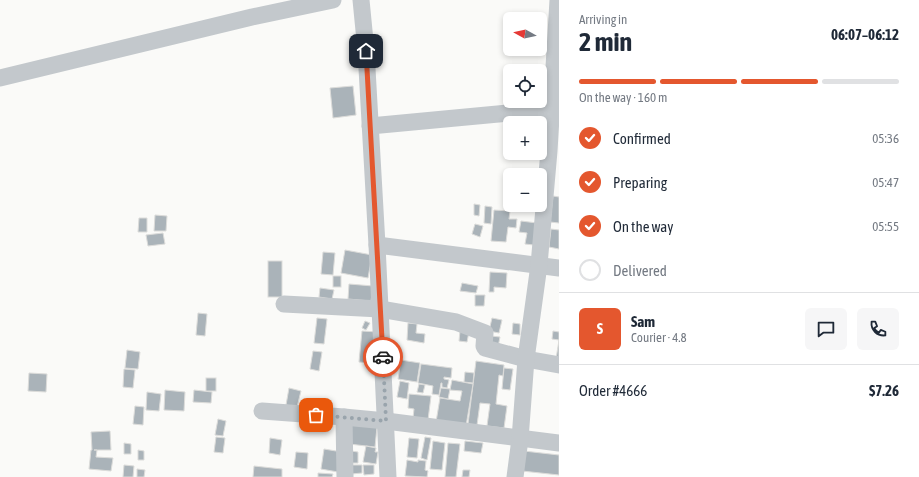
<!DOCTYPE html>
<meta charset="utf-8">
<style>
body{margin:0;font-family:"Asap Condensed",sans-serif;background:#f6f6f7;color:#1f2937;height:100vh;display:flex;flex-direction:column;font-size:15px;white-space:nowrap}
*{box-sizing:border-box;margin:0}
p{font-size:13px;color:#747a83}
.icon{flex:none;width:22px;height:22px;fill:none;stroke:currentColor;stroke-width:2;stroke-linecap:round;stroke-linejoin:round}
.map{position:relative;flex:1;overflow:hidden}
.sheet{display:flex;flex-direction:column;background:#fff;width:360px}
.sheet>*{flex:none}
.needle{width:26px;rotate:278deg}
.fabs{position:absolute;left:503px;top:12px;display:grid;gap:8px}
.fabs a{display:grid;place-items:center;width:44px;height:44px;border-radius:6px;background:#fff;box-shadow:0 2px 6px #0003;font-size:20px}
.pin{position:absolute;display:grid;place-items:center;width:34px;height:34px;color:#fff;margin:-17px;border-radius:8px;box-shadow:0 2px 6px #0006}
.courier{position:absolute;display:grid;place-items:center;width:40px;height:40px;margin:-20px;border:3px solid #e4572e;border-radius:50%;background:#fff;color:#222;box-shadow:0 1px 5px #0007}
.headline em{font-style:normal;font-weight:700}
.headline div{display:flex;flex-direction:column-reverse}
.headline{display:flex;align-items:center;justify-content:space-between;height:68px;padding:0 20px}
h1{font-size:26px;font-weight:700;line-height:30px}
.bar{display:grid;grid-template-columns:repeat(4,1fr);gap:6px 4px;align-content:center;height:48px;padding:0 20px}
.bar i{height:5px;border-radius:3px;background:#e0e1e3}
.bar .active{background:#e4572e}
.bar p{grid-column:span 4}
.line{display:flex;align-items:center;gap:10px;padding:0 20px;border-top:1px solid #e0e1e3}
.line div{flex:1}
.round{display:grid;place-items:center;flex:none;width:42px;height:42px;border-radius:6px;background:#f6f6f7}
ol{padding:0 20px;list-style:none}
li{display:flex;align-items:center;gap:12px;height:44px}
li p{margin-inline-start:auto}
li .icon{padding:4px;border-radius:50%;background:#e4572e;color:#fff;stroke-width:4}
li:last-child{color:#747a83}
li i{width:22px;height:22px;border:2px solid #e0e1e3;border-radius:50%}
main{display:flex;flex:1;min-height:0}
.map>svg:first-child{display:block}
</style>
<main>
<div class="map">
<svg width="559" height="477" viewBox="0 0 559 477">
<rect width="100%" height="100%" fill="#fafaf8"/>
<!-- building -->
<g fill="#aab3b9" stroke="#dcdcda">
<path d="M353 86 356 115 333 118 330 88Z"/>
<path d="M553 196 559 197V223L550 222Z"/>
<path d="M474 204 480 205 479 216 474 215Z"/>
<path d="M524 205H540L542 210 523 208Z"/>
<path d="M485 206 492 207 491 224 484 223Z"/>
<path d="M494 210 510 211 509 219H517L516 228 508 227 506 242 491 241Z"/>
<path d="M155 215 167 216 166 231H154Z"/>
<path d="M139 218H147V232H138Z"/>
<path d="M521 221 537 223 534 245 525 244 527 233 519 232Z"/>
<path d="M475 224 483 226 480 237 472 234Z"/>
<path d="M551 229 559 230V249L549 247Z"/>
<path d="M163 233 165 244 148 246 146 235Z"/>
<path d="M345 250 372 255 368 278 341 273Z"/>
<path d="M323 252 335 253 333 275 321 274Z"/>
<rect x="268" y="261" width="14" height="36"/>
<path d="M490 272 507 273 506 288 494 287V292H489Z"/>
<rect x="333" y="276" width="8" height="11"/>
<path d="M462 283 478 286 476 293 460 291Z"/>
<path d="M349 284 373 286 371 301 348 299Z"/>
<path d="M320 288 334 290 332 299 319 297Z"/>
<path d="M475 295H485L484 306H475Z"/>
<path d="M198 313 207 314 205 336 196 335Z"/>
<path d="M317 318 327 319 324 344 314 343Z"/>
<path d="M492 318 502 320 499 333 489 331Z"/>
<path d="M365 321 370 323 366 330 362 328Z"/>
<path d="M408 323 417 324 416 333 425 334 424 343 407 340Z"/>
<path d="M513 323 520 324V335L512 334Z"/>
<path d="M362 331 378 332 376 349 371 348 370 363 359 362Z"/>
<path d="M460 331 469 332 467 342 459 341Z"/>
<path d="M553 331 559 332V360L556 359 559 340 552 339Z"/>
<path d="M491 336 500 337 498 347 490 345Z"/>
<path d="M127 350 140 352 138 369 125 368Z"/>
<path d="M313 351 322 352 319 371 310 369Z"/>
<path d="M401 360 420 363 417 382 398 379Z"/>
<path d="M476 361 504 365 503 376 499 375 496 404 507 406 504 428 487 426 490 404 480 403 477 425 468 424Z"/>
<path d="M421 364 452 368 451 378 444 377V379L449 380 447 388 442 387V383H441L439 395 432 394 433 386 418 383Z"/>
<path d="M504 368 513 369 510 390 502 389Z"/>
<path d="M124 369 135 370 133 388 123 387Z"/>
<path d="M465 372 474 373 473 383 464 382Z"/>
<path d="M29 373 47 374 46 392 28 391Z"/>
<rect x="206" y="378" width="10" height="13"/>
<path d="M452 380 473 384 466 426 436 422 440 398 460 401 462 391 450 390Z"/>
<path d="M400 381 409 383 407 399 397 397Z"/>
<path d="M419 384 425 385 423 393 417 392Z"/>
<path d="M289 388 301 391 297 407 286 405Z"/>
<path d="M441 388 450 389 448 399 439 397Z"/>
<path d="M165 390 185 392 184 411 164 410Z"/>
<path d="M194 390 212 392 211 403 193 402Z"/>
<path d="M147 392 161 394 159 411 146 410Z"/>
<path d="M409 394 431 396 428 420 413 418 414 409 408 408Z"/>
<path d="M135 406 144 407 143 425 133 424Z"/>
<path d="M218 419 226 421 223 436 215 435Z"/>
<path d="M351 424 377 427 375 447 349 444Z"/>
<path d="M110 431 111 450H94H97L96 457 113 458 111 471 89 469 91 450H92L91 432Z"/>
<path d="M216 437 225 438 223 453 214 452Z"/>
<path d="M425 437 431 438 427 460 421 458Z"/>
<path d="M270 438 282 440 280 455 269 453Z"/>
<path d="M409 438 419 439 417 458 407 457Z"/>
<path d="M433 441 445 443 442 470 430 469Z"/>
<path d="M465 441 483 443 481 453 464 451Z"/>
<path d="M124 443 131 444V454H124Z"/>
<path d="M448 443 460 444 456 477H445Z"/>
<path d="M366 446 376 448 375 452H378L376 464 363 462Z"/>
<path d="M324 449 342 452 338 472 321 469Z"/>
<path d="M138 450 144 451V460H138Z"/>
<path d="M351 451 358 452V463H350Z"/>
<path d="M524 451 559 455V475L522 471Z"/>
<path d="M296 452 308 453 307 469 294 467Z"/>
<path d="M407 460 418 462V460L426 461 425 470 428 471 427 477 405 476Z"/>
<path d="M124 465 134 466 133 477H123Z"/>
<path d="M350 465H362V473L351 474Z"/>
<path d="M363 465H374V474L364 475Z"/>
<path d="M254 466 282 469V477H253Z"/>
<path d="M137 469 145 470 144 477H137Z"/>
<path d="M463 470H470L469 477H462Z"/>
<path d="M318 473 333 474 332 477H318Z"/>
</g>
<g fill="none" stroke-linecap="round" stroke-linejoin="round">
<!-- minor -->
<g stroke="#c3c8cc" stroke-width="17">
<path d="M361 0 366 51 377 245 388 477"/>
<path d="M0 78 252 17 333 0"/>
<path d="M370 126 551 109"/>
<path d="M377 245 559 268"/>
<path d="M284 304 380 309 456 322 485 333 484 346 485 348 526 359 559 365"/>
<path d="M262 411 344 417 386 421 559 443"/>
<path d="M344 417 345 477"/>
<path d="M515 477 520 439 526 359 539 265 549 151 558 0"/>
</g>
</g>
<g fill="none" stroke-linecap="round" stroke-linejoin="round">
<!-- done -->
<path stroke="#99a4ac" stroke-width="4" stroke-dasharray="0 7.2" d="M316 415 386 421 383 357"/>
<!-- route -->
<path stroke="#e4572e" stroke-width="5" d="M366 51 383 357"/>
</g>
</svg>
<div class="fabs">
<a><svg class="needle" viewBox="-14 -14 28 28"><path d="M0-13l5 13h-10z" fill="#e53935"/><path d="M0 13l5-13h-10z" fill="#747a83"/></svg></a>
<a><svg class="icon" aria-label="locate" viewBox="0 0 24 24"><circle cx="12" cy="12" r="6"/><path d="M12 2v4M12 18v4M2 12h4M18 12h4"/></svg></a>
<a>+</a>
<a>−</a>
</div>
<div class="pin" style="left:316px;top:415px;background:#ea580c"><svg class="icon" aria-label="bag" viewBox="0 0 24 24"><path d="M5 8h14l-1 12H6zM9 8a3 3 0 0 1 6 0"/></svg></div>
<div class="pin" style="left:366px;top:51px;background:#1f2937"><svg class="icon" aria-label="home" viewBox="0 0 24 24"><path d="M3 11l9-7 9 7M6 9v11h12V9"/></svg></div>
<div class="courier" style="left:383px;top:357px"><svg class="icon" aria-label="car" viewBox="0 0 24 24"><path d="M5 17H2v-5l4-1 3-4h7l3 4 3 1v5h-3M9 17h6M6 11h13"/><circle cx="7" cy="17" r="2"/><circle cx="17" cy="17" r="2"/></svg></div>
</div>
<section class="sheet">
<div class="headline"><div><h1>2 min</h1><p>Arriving in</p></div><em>06:07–06:12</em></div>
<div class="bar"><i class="active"></i><i class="active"></i><i class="active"></i><i></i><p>On the way · 160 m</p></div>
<ol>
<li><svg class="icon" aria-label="check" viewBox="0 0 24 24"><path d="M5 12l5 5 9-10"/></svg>Confirmed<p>05:36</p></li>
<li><svg class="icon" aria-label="check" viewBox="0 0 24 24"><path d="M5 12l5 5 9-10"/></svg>Preparing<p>05:47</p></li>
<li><svg class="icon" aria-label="check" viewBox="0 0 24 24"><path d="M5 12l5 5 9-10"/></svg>On the way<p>05:55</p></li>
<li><i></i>Delivered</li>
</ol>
<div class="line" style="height:72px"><b class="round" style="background:#e4572e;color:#fff">S</b><div><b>Sam</b><p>Courier · 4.8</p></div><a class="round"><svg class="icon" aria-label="chat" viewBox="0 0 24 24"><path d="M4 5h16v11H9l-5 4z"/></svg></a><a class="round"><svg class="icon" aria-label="phone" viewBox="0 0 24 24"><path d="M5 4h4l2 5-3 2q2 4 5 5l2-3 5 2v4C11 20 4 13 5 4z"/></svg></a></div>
<div class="line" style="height:52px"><div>Order #4666</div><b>$7.26</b></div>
</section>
</main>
